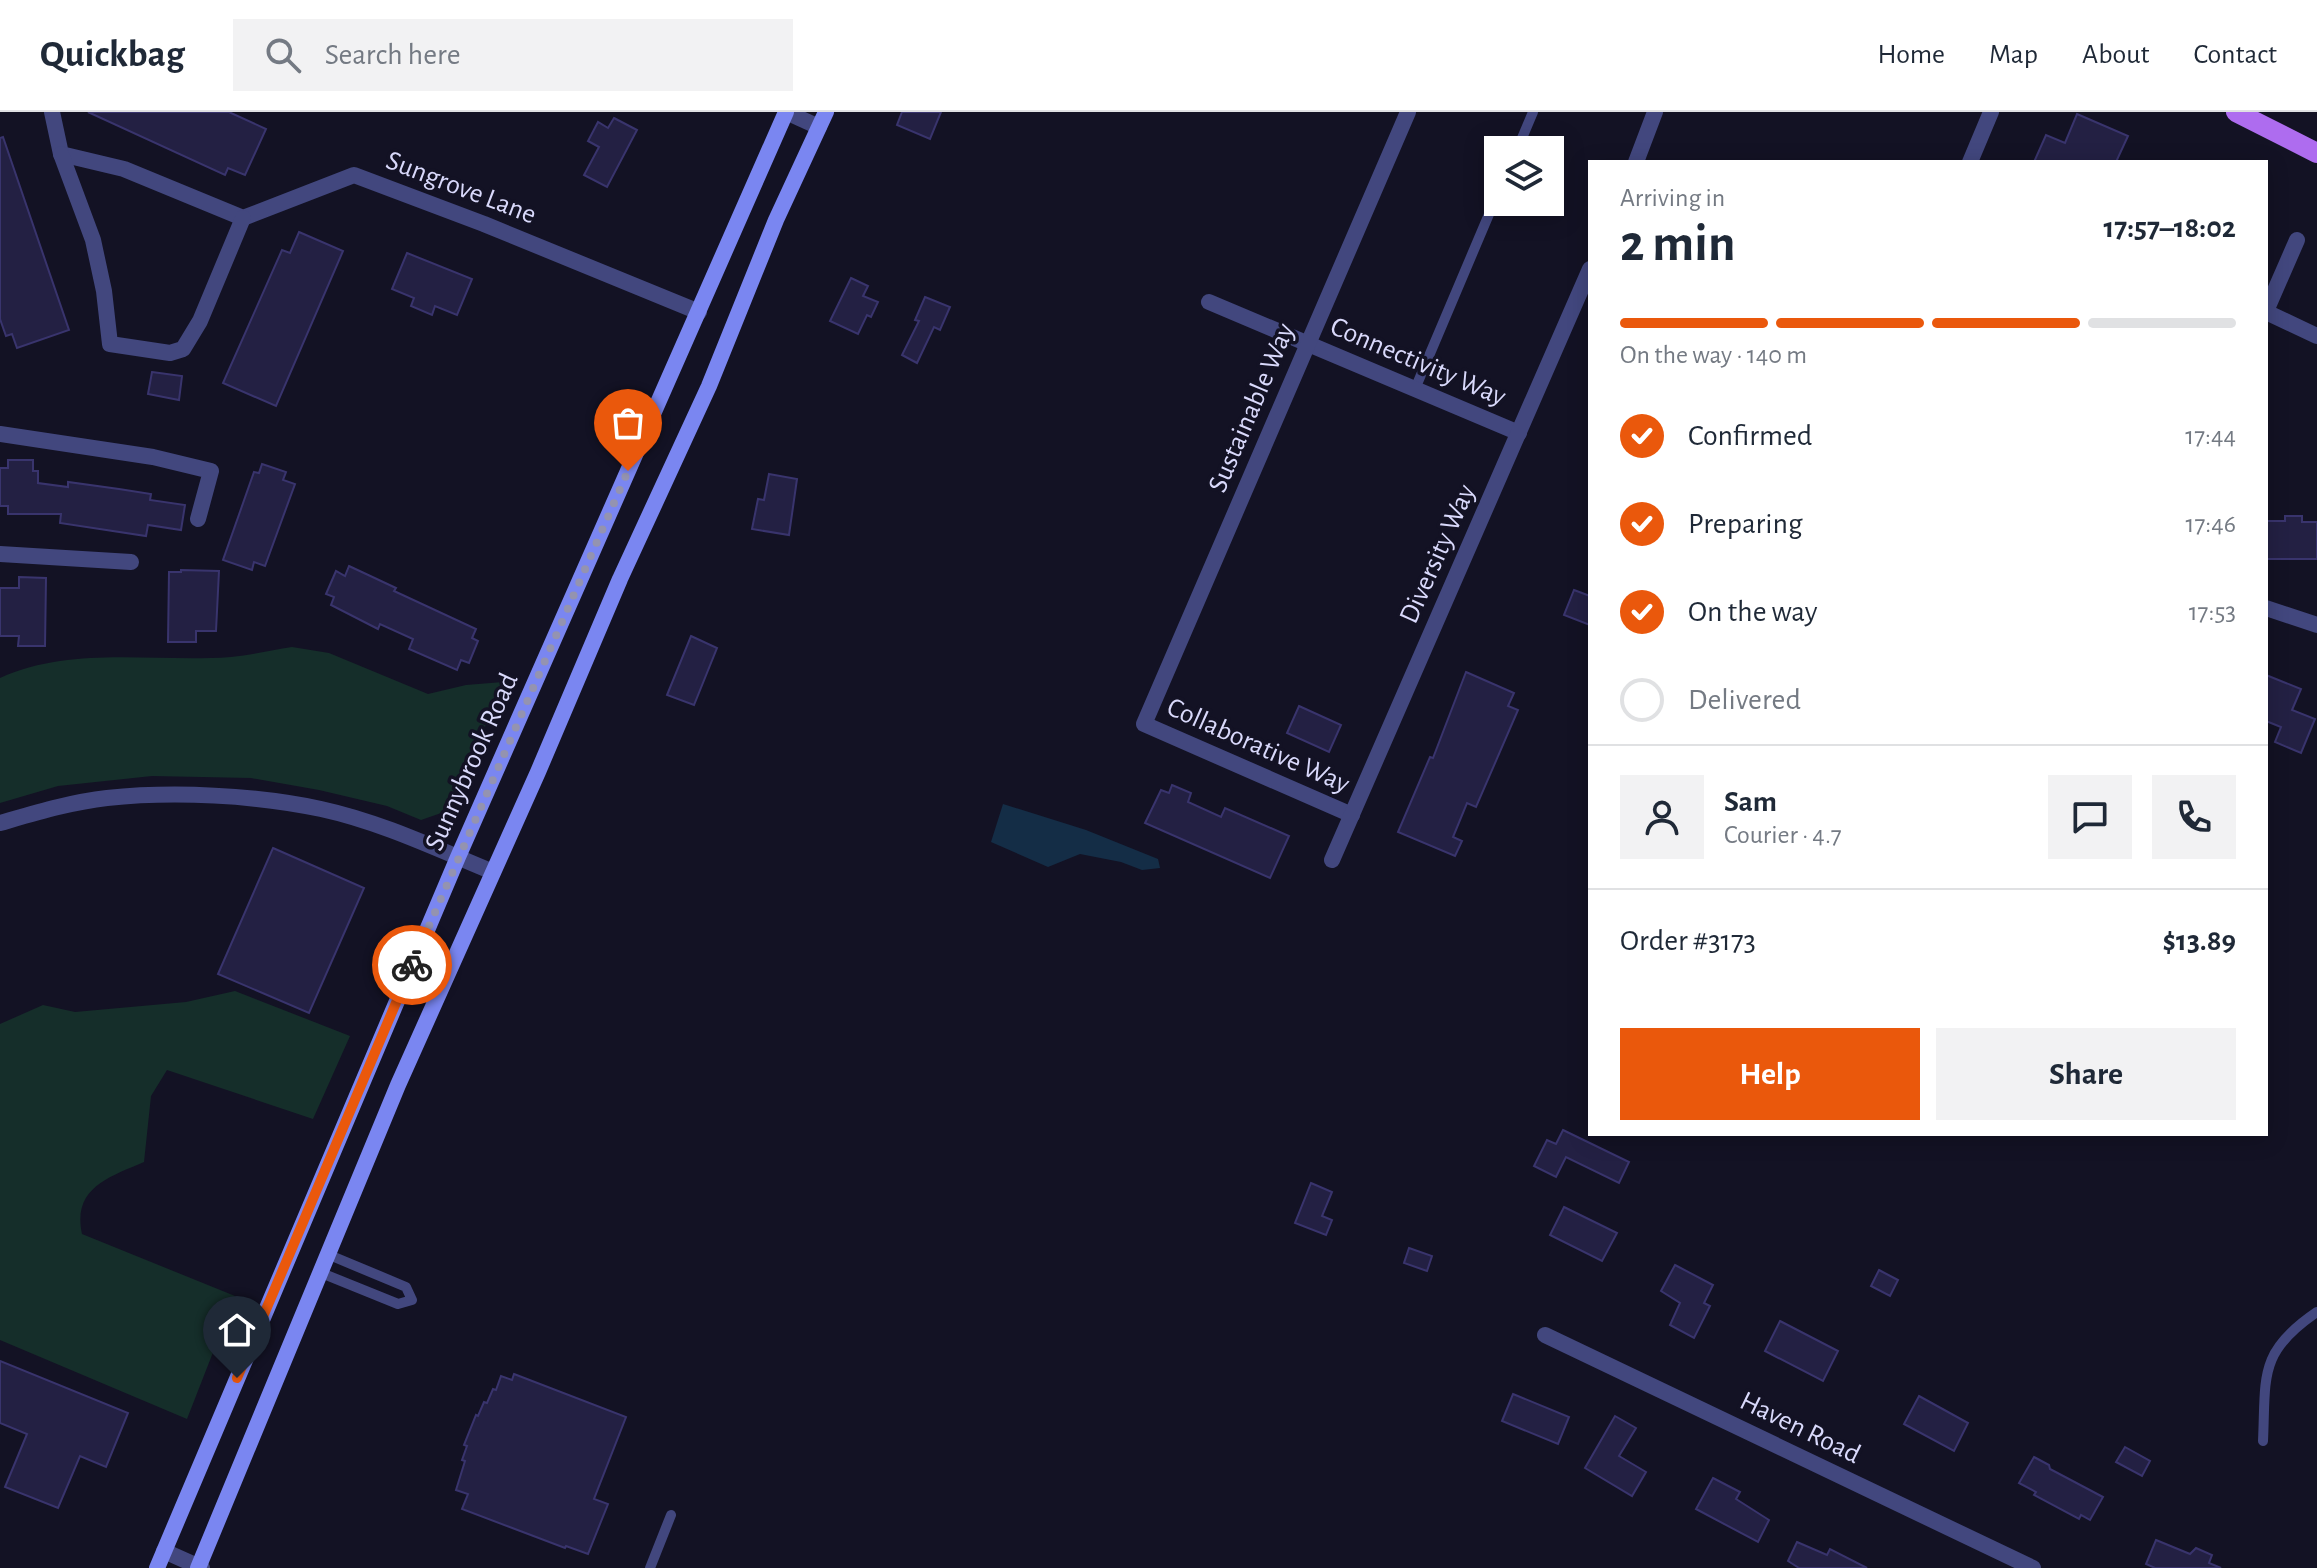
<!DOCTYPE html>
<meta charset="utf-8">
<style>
body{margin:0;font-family:"Alegreya Sans",sans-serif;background:#f2f2f3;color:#1f2937;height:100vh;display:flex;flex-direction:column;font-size:30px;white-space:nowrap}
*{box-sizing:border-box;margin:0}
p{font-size:26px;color:#747a83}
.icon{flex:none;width:44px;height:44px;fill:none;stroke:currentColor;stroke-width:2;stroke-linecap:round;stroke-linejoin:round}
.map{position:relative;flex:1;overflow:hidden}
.panel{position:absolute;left:1588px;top:48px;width:680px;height:976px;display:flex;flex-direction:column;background:#fff;border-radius:0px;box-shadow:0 4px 20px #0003}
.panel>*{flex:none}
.controls{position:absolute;left:1484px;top:24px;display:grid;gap:16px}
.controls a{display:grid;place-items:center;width:80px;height:80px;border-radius:0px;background:#fff;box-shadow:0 4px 20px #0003;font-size:40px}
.pin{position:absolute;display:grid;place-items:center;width:68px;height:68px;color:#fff;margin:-82px -34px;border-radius:50% 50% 50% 0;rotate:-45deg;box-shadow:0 0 8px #0007}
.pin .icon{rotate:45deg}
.courier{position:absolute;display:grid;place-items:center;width:80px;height:80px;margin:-40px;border:6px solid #ea580c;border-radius:50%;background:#fff;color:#222;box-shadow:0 2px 10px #0007}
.headline em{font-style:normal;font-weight:700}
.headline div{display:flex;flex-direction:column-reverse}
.headline{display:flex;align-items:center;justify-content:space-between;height:136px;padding:0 32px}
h1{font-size:52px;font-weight:700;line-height:60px}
.bar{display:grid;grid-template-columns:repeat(4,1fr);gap:12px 8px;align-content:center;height:96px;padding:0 32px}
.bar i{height:10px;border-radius:6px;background:#e0e1e3}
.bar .current{background:#ea580c}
.bar p{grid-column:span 4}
.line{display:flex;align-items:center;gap:20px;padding:0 32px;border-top:2px solid #e0e1e3}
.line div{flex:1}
.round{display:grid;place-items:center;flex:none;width:84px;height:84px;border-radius:0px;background:#f2f2f3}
ol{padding:0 32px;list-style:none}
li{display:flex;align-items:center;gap:24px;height:88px}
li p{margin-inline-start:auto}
li .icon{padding:8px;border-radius:50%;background:#ea580c;color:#fff;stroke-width:4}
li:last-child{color:#747a83}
li i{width:44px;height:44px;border:4px solid #e0e1e3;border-radius:50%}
.button{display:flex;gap:16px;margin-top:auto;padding:16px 32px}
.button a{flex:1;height:92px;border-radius:0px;background:#ea580c;color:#fff;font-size:32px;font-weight:700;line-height:92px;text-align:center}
.button a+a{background:#f2f2f3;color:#1f2937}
header{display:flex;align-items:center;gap:48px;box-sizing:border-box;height:112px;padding:0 40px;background:#fff;border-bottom:2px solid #e0e1e3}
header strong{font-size:38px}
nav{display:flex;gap:44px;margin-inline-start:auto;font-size:28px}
.search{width:560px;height:72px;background:#f2f2f3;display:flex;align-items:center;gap:20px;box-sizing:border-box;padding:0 28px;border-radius:0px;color:#747a83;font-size:30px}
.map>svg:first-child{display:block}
</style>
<header>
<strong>Quickbag</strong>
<div class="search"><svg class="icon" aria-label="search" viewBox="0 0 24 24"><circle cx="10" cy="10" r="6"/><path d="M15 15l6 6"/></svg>Search here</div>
<nav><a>Home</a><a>Map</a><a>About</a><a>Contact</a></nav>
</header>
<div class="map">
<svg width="2317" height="1456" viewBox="0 0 2317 1456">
<rect width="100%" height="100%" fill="#131224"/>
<!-- green -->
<g fill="#152e2a">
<path d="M292 535 329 541 428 582 466 573 503 570 461 675 447 699 421 708 387 694 319 678 251 666 152 664 58 674 0 691V566C74 533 154 551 231 545 252 543 272 538 292 535Z"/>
<path d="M235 879 350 924 313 1007 167 958 151 984 144 1050C109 1065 72 1076 82 1122L235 1184 187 1307 0 1228V912L43 893 75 900 186 890Z"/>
</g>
<!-- water -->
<path fill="#142d46" d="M1003 692 1086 718 1158 747 1160 756 1142 758 1121 750 1080 742 1048 755 991 730Z"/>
<!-- building -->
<g fill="#232043" stroke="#39346d" stroke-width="2">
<path d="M88 0H229L266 17 245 63 228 56 225 63Z"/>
<path d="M902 0H941L930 27 897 13Z"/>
<path d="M2077 2 2128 24 2116 50H2034L2046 23 2065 31Z"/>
<path d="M614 6 637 18 607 75 584 63 599 35 588 29 598 10 608 16Z"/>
<path d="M3 25 69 218 17 236 12 222 6 224 0 207V26Z"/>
<path d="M299 120 343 139 276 294 223 271 282 138 290 141Z"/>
<path d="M407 141 472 167 457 203 435 194 432 203 411 194 414 186 392 177Z"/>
<path d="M851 166 868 174 863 184 878 190 871 205 867 203 858 222 830 209Z"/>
<path d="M925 185 950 195 940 218 934 215 917 251 902 243 919 209 915 208Z"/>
<path d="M152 260 182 264 179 288 148 282Z"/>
<path d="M8 348H33V359H38V371L68 375V370L119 377 151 382 150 388 185 393 181 418 148 413 146 424 60 411 61 402H8V394H0V356H8Z"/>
<path d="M262 352 286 360 283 368 295 372 265 454 254 450 252 458 223 448 254 360 259 361Z"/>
<path d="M769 362 797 367 789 423 752 417 758 387 764 388Z"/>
<path d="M2285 404H2302V410H2317V447H2267V409H2285Z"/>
<path d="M349 454 396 476 394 479 476 517 472 526 478 529 469 551 461 548 457 558 409 537 413 527 380 512 378 517 331 493 334 485 326 482 336 459 345 464Z"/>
<path d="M181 458 219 459 216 519H196V530H168L169 460H181Z"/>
<path d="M19 465 46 466 45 534H18L19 524H0V476H19Z"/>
<path d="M1574 478 1590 484V513L1564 503Z"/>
<path d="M691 524 717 536 694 593 667 583Z"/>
<path d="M1466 560 1514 581 1508 594 1518 598 1476 695 1467 691 1453 725 1462 729 1455 744 1398 720 1430 645 1433 646Z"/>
<path d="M2266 563 2301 577 2292 598 2315 607 2301 641 2275 630 2281 615 2266 609Z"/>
<path d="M1299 594 1341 613 1329 640 1287 621Z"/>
<path d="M1172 673 1191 681 1188 690 1221 705 1225 696 1289 724 1270 766 1145 711 1161 678 1169 681Z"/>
<path d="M273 736 364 776 309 901 218 862Z"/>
<path d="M1563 1018 1629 1050 1619 1071 1566 1045 1556 1065 1534 1054 1547 1028 1556 1032Z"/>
<path d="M1311 1071 1332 1080 1322 1104 1332 1108 1326 1123 1295 1111Z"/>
<path d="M1564 1095 1617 1121 1602 1149 1550 1123Z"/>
<path d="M1409 1136 1432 1144 1427 1159 1404 1151Z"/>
<path d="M1675 1153 1713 1173 1704 1191 1710 1194 1694 1226 1670 1213 1680 1191 1661 1179Z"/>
<path d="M1879 1158 1898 1168 1890 1184 1871 1174Z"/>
<path d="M1780 1209 1838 1239 1823 1269 1765 1239Z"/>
<path d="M0 1249 128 1301 106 1355 80 1344 58 1396 5 1375 27 1322 0 1311Z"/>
<path d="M514 1262 626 1305 594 1387 608 1392 588 1442 566 1434 565 1436 462 1397 468 1382 456 1378 465 1349 462 1348 467 1334 464 1333 476 1303 478 1304 484 1290 487 1291 493 1277 496 1278 501 1264 512 1268Z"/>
<path d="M1513 1282 1569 1305 1558 1332 1502 1309Z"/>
<path d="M1919 1284 1968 1311 1954 1339 1904 1312Z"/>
<path d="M1615 1304 1636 1316 1619 1344 1646 1360 1632 1384 1585 1356Z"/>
<path d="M2125 1335 2150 1349 2142 1364 2116 1350Z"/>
<path d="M2034 1345 2049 1353 2050 1357 2103 1385 2090 1408 2081 1403 2079 1407 2034 1383 2036 1380 2019 1371Z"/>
<path d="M1713 1366 1740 1380 1736 1387 1769 1408 1758 1430 1696 1397Z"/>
<path d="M2156 1428 2190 1442 2196 1436 2212 1443 2209 1451 2221 1456H2155L2146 1452Z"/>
<path d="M1797 1430 1827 1443 1830 1437 1867 1456H1799L1788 1449Z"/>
</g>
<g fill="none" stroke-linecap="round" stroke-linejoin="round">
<!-- service -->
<g stroke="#42477e" stroke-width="10">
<path d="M1517 38 1533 0"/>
<path d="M1415 277 1498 81"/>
<path d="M319 1160 398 1192 412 1188 406 1175 327 1142"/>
<path d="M2263 1329C2266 1264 2258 1240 2317 1200"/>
<path d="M650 1456 671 1403"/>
</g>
<!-- minor -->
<g stroke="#42477e" stroke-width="16">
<path d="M52 0 61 42 124 57 243 106 354 63 484 112 699 200"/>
<path d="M786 0 819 15"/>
<path d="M61 42 93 128 104 179 110 232 170 241 183 237 200 209 243 106"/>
<path d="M1636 50 1655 0"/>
<path d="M1970 50 1991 0"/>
<path d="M1209 190 1519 321"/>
<path d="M2266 199 2297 128"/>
<path d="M2266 200 2317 224"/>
<path d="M0 322 153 345 211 359 198 407"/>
<path d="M0 442 131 450"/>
<path d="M2266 496 2317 513"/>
<path d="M1352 703 1144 612 1408 0"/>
<path d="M0 711C35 701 71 690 107 686 174 679 255 683 321 697 381 710 437 737 493 760"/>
<path d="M1332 748 1590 157"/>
<path d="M1545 1223 2033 1456"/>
</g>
<!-- tertiary -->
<path stroke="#42477e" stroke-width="16" d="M164 1439 202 1456"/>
<!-- secondary -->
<g stroke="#7a86f1" stroke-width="16">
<path d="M157 1456 458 745 786 0"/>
<path d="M198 1456 398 973 538 660 620 467 709 274 776 108 826 0"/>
</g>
<!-- primary -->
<path stroke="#ae6cef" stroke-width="20" d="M2236 0 2317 41"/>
</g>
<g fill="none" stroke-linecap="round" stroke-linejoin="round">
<!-- done -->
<path stroke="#9493b0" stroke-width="8" stroke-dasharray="0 14.4" d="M412 853 628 359"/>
<!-- route -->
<path stroke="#ea580c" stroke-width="10" d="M237 1266 412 853"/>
</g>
<g text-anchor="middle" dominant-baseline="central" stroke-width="7" stroke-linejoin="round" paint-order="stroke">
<!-- street labels -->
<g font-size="28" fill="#d9d9fb" stroke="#131224">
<text transform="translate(461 76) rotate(21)">Sungrove Lane</text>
<text transform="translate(1418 250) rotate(23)">Connectivity Way</text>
<text transform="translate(1252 296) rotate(-67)">Sustainable Way</text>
<text transform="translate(1438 442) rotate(-66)">Diversity Way</text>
<text transform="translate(1258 634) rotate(24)">Collaborative Way</text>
<text transform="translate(472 650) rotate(-66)">Sunnybrook Road</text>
<text transform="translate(1800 1316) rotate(26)">Haven Road</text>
</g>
</g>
</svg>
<div class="controls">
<a><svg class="icon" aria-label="layers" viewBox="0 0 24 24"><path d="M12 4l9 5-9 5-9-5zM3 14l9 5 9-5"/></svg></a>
</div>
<div class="pin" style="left:628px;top:359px;background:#ea580c"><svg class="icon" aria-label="bag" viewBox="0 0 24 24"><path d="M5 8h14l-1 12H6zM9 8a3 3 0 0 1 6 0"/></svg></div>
<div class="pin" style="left:237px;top:1266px;background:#1f2937"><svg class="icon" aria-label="home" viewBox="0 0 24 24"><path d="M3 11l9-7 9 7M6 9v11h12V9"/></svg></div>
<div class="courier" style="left:412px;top:853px"><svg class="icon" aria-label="bike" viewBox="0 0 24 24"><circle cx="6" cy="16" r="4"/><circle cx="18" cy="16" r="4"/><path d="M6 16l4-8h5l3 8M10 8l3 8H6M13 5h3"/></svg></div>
<section class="panel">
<div class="headline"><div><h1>2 min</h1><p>Arriving in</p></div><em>17:57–18:02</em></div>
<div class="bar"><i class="current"></i><i class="current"></i><i class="current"></i><i></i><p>On the way · 140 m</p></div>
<ol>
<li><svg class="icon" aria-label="check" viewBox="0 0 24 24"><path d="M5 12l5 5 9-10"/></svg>Confirmed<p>17:44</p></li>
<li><svg class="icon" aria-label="check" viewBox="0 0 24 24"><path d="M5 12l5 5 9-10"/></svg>Preparing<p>17:46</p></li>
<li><svg class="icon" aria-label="check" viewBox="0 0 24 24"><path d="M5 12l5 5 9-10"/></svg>On the way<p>17:53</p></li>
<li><i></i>Delivered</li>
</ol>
<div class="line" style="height:144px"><a class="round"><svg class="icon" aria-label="person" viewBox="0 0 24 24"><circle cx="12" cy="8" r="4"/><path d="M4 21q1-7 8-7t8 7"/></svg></a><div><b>Sam</b><p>Courier · 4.7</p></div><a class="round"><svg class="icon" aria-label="chat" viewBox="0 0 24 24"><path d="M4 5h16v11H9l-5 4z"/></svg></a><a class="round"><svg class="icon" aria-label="phone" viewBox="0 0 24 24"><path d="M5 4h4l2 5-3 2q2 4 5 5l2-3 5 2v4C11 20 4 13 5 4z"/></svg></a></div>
<div class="line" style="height:104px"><div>Order #3173</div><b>$13.89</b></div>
<div class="button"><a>Help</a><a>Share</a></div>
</section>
</div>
